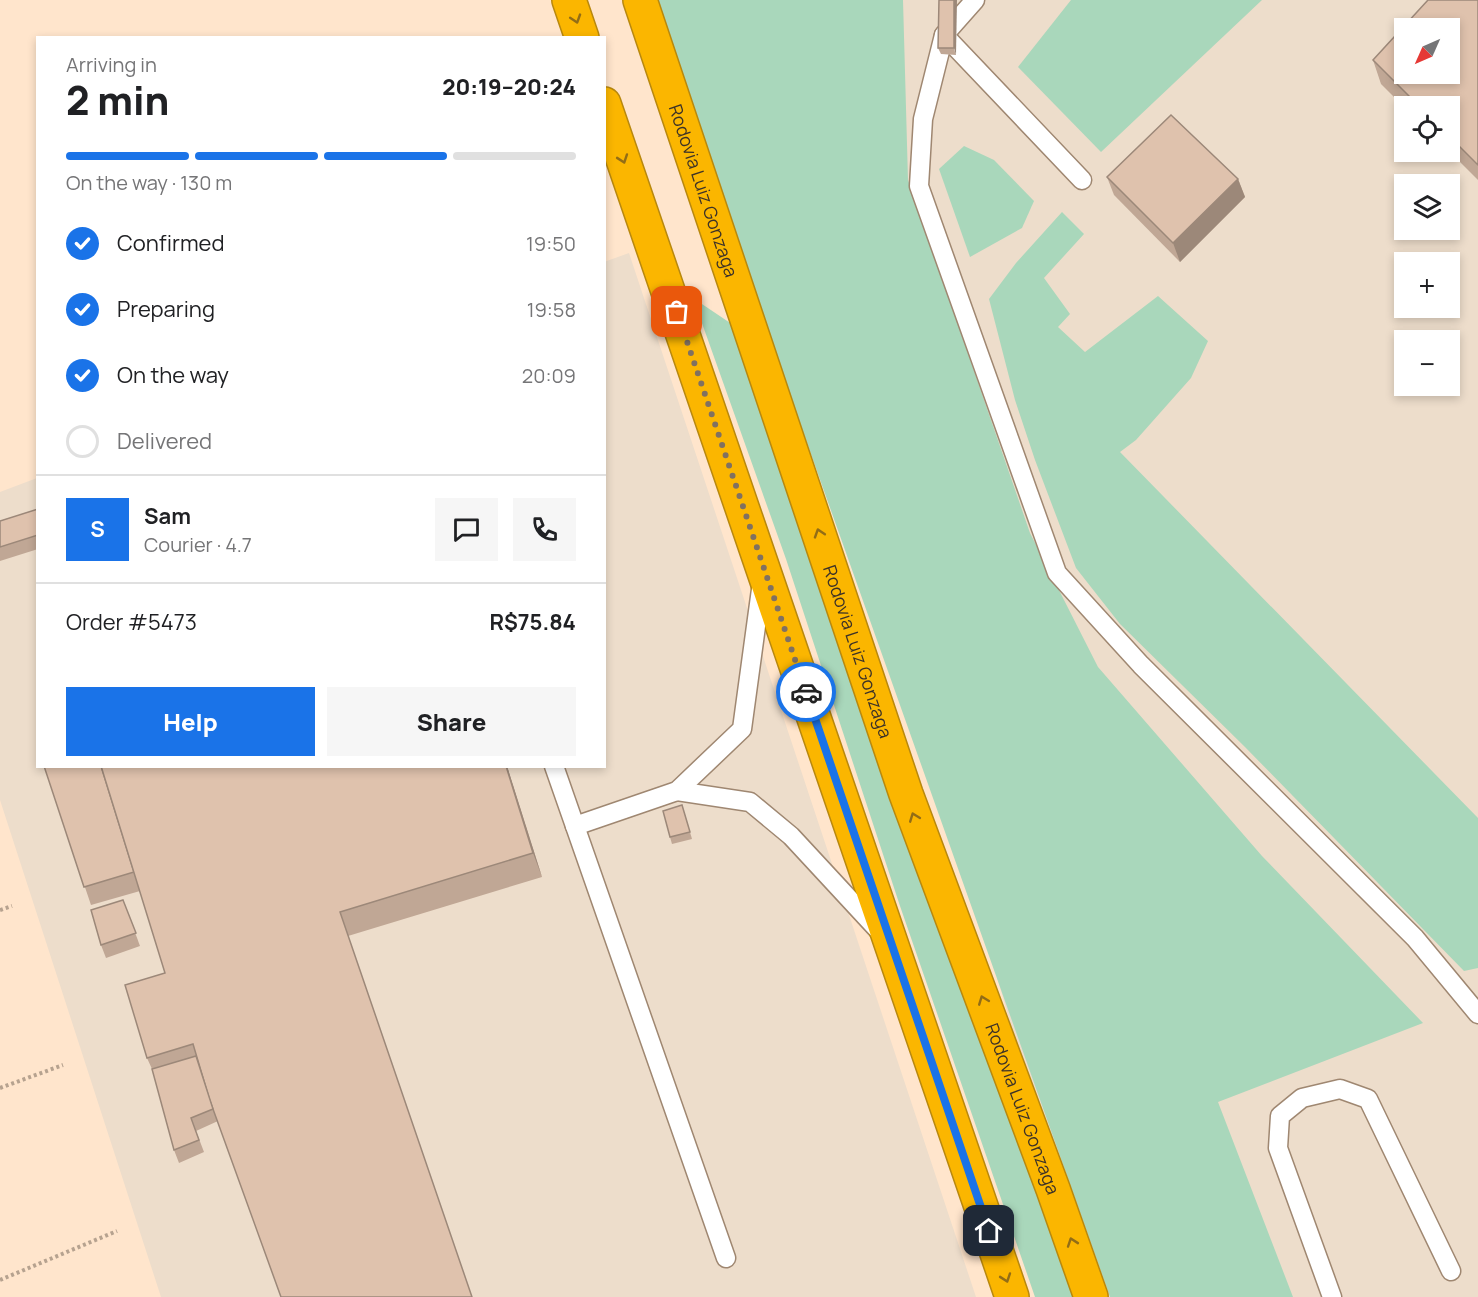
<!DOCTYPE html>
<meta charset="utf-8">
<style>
body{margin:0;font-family:Manrope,sans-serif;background:#f6f6f6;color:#202124;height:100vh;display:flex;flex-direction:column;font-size:22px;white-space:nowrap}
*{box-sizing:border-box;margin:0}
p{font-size:20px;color:#757577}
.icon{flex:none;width:33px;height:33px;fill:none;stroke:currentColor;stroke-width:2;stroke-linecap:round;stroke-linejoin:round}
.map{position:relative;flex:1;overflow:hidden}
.drawer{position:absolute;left:36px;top:36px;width:570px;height:732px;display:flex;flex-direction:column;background:#fff;border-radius:0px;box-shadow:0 3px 9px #0003}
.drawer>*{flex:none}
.needle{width:39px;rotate:225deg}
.tools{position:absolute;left:1394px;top:18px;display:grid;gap:12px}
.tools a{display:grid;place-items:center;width:66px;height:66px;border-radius:0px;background:#fff;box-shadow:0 3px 9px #0003;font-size:30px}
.pin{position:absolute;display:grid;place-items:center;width:51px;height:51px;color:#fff;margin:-26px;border-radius:12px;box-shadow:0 3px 9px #0006}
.courier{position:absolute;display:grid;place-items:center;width:60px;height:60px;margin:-30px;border:4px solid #1a73e8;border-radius:50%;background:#fff;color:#222;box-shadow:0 2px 8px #0007}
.headline em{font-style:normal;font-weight:800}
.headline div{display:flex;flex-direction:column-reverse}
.headline{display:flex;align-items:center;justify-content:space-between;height:102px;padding:0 30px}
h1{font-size:39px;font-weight:800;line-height:45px}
.bar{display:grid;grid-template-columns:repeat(4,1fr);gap:9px 6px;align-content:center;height:72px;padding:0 30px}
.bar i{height:8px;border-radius:4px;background:#e0e0e0}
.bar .active{background:#1a73e8}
.bar p{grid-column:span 4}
.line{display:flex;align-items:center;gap:15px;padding:0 30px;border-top:2px solid #e0e0e0}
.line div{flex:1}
.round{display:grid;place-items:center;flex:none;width:63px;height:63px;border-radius:0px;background:#f6f6f6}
ol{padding:0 30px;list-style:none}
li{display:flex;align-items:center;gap:18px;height:66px}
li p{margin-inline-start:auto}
li .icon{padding:6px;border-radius:50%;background:#1a73e8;color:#fff;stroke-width:4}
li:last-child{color:#757577}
li i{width:33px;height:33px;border:3px solid #e0e0e0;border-radius:50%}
.action{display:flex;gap:12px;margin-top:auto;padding:12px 30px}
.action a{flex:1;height:69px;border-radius:0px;background:#1a73e8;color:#fff;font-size:24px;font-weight:800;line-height:69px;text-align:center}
.action a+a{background:#f6f6f6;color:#202124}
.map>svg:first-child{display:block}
</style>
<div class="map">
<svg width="1478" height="1297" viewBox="0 0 1478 1297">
<rect width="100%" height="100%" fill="#ffe5cc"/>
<!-- industrial -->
<g fill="#edddcb" fill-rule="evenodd">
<path d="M716 0H1478V1297H1094L1060 1196ZM1404 28H1449V74H1404ZM1404 106H1449V152H1404ZM1404 184H1449V230H1404ZM1404 262H1449V308H1404ZM1404 340H1449V386H1404Z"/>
<path d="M629 253 976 1297H161L0 800V492L37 478 38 766H604V262Z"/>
</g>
<!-- green -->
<g fill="#a9d7bb">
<path d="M654 0H903L908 180 1030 533 1098 667 1262 856 1423 1023 1218 1102 1293 1297H1110L724 209Z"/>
<path d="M1071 0H1262L1101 152 1018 67Z"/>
<path d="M964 146 994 160 1034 201 1022 228 970 257 939 169Z"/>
<path d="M1062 212 1084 234 1044 278 1070 314 1058 327 1085 352 1158 296 1208 341 1191 378 1136 440 1120 452 1478 818V968L1464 971 1245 747 1120 624 1076 568 1035 460 1015 400 989 299 1016 263Z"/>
<path d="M693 298 754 339 1091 1297H1035L900 906 786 559Z"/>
</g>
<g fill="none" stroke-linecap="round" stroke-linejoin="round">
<!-- lane casing -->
<g stroke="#9f8771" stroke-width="21">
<g id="lane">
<path d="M975 0 944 35 923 119 919 186 1057 573 1141 665 1415 938 1478 1014"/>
<path d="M944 35 1082 180"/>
<path d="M554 766 726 1258"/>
<path d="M677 791 750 802 791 836 879 931"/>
<path d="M575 826 677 791 742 729 762 582"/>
<path d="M1332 1297 1278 1148 1280 1116 1302 1098 1340 1089 1368 1099 1451 1271"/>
</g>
</g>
<!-- highway casing -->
<g stroke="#b8880e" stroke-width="36">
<g id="highway">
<path d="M569 0 582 38"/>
<path id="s1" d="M640 0 906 794 1053 1189 1091 1297"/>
<path d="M604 104 1012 1297"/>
</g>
</g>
<!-- path -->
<g stroke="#b6a28f" stroke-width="4" stroke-dasharray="3 3" stroke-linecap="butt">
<path d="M0 910 12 906"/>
<path d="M0 1088 63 1065"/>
<path d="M0 1280 117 1231"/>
</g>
<!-- lane -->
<use href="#lane" stroke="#fff" stroke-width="18"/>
<!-- highway -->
<use href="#highway" stroke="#fbb600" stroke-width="33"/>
</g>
<!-- wall -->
<g fill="#c0a795">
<path d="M939 0 956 55 941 54 938 48Z"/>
<path d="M1478 0V180L1449 151V106L1404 107 1381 84 1373 60Z"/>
<path d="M1107 177 1238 179 1245 197 1180 262 1114 195Z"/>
<path d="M38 509V549L0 561V521Z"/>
<path d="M44 766H507L542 877 348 936 218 1121 196 1131 204 1152 179 1163 174 1150 152 1069 147 1058 165 973 140 891 91 905Z"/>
<path d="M682 805 692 839 672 844 670 837Z"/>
<path d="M123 900 140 946 106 958 101 945Z"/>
</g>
<!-- shaded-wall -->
<g fill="#9c8879">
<path d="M954 0H957L956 55 954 48Z"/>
<path d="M1238 179 1245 197 1180 262 1173 243Z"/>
<path d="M506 766H507L542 877 533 853Z"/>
</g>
<!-- building -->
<g fill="#dfc2ad" stroke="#9c8879" stroke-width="1.5" fill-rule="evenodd">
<path d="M939 0H954V48H938Z"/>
<path d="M1428 0H1478V165L1449 136V106H1419L1373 60ZM1404 28H1449V74H1404Z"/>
<path d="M1171 115 1238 179 1173 243 1107 177Z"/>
<path d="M38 509V535L0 547V521Z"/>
<path d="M44 766H101L134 872 84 887Z"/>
<path d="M101 766H506L533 853 340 912 472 1297H281L209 1098 193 1044 147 1058 125 985 165 973Z"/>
<path d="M682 805 690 832 670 837 663 811Z"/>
<path d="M123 900 136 933 101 945 91 910Z"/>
<path d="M196 1056 213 1109 191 1118 199 1140 174 1150 152 1069Z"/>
</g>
<!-- one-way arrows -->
<defs><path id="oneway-chevron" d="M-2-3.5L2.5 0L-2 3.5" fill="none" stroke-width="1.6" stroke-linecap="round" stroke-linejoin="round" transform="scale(1.5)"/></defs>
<g stroke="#926d16">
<use href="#oneway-chevron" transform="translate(576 19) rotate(72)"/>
<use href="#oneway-chevron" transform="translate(623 159) rotate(71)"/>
<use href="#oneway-chevron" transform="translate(819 533) rotate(-108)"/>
<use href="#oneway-chevron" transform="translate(914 817) rotate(-111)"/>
<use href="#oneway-chevron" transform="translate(983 1000) rotate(-111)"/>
<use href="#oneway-chevron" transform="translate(1072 1242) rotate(-109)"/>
<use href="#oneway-chevron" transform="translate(1006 1278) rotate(71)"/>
</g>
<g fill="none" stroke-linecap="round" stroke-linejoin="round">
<!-- done -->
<path stroke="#807161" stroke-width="6" stroke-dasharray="0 10.8" d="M677 312 806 692"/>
<!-- route -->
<path stroke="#1a73e8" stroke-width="8" d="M806 692 989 1231"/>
</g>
<g text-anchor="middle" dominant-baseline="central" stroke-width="4.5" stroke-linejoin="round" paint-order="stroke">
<!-- street labels -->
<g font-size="18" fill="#3c3228" stroke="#fbf6f1">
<text stroke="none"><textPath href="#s1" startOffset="201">Rodovia Luiz Gonzaga</textPath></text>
<text stroke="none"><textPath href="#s1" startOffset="687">Rodovia Luiz Gonzaga</textPath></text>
<text stroke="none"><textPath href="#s1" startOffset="1173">Rodovia Luiz Gonzaga</textPath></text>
</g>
</g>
</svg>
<div class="tools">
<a><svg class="needle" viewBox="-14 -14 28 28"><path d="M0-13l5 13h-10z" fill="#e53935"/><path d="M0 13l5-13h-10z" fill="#757577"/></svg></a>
<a><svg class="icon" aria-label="locate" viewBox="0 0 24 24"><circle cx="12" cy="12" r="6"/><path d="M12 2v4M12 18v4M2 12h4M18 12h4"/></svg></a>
<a><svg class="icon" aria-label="layers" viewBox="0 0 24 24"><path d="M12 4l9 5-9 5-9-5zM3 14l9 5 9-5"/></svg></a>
<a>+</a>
<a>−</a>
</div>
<div class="pin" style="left:677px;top:312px;background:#ea580c"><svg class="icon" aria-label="bag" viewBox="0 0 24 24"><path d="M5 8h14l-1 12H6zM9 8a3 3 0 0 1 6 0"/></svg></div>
<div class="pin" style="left:989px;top:1231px;background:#1f2937"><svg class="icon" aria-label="home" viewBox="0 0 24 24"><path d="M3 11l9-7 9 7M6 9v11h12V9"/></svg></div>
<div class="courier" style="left:806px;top:692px"><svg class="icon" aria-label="car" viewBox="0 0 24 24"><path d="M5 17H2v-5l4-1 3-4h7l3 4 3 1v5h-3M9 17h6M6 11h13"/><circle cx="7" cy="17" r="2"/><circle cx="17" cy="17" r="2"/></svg></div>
<section class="drawer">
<div class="headline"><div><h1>2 min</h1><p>Arriving in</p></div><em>20:19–20:24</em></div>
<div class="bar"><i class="active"></i><i class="active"></i><i class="active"></i><i></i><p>On the way · 130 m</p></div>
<ol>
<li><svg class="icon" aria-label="check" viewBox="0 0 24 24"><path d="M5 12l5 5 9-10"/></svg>Confirmed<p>19:50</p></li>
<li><svg class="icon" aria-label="check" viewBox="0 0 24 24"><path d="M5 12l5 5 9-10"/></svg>Preparing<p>19:58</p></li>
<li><svg class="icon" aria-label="check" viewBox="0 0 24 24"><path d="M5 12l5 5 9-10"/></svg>On the way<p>20:09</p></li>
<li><i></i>Delivered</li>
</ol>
<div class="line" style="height:108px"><b class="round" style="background:#1a73e8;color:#fff">S</b><div><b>Sam</b><p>Courier · 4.7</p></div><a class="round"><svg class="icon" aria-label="chat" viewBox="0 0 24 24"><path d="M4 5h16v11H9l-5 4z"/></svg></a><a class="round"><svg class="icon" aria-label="phone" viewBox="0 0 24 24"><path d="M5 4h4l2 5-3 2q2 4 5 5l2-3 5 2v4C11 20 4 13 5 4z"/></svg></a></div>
<div class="line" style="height:78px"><div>Order #5473</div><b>R$75.84</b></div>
<div class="action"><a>Help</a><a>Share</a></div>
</section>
</div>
